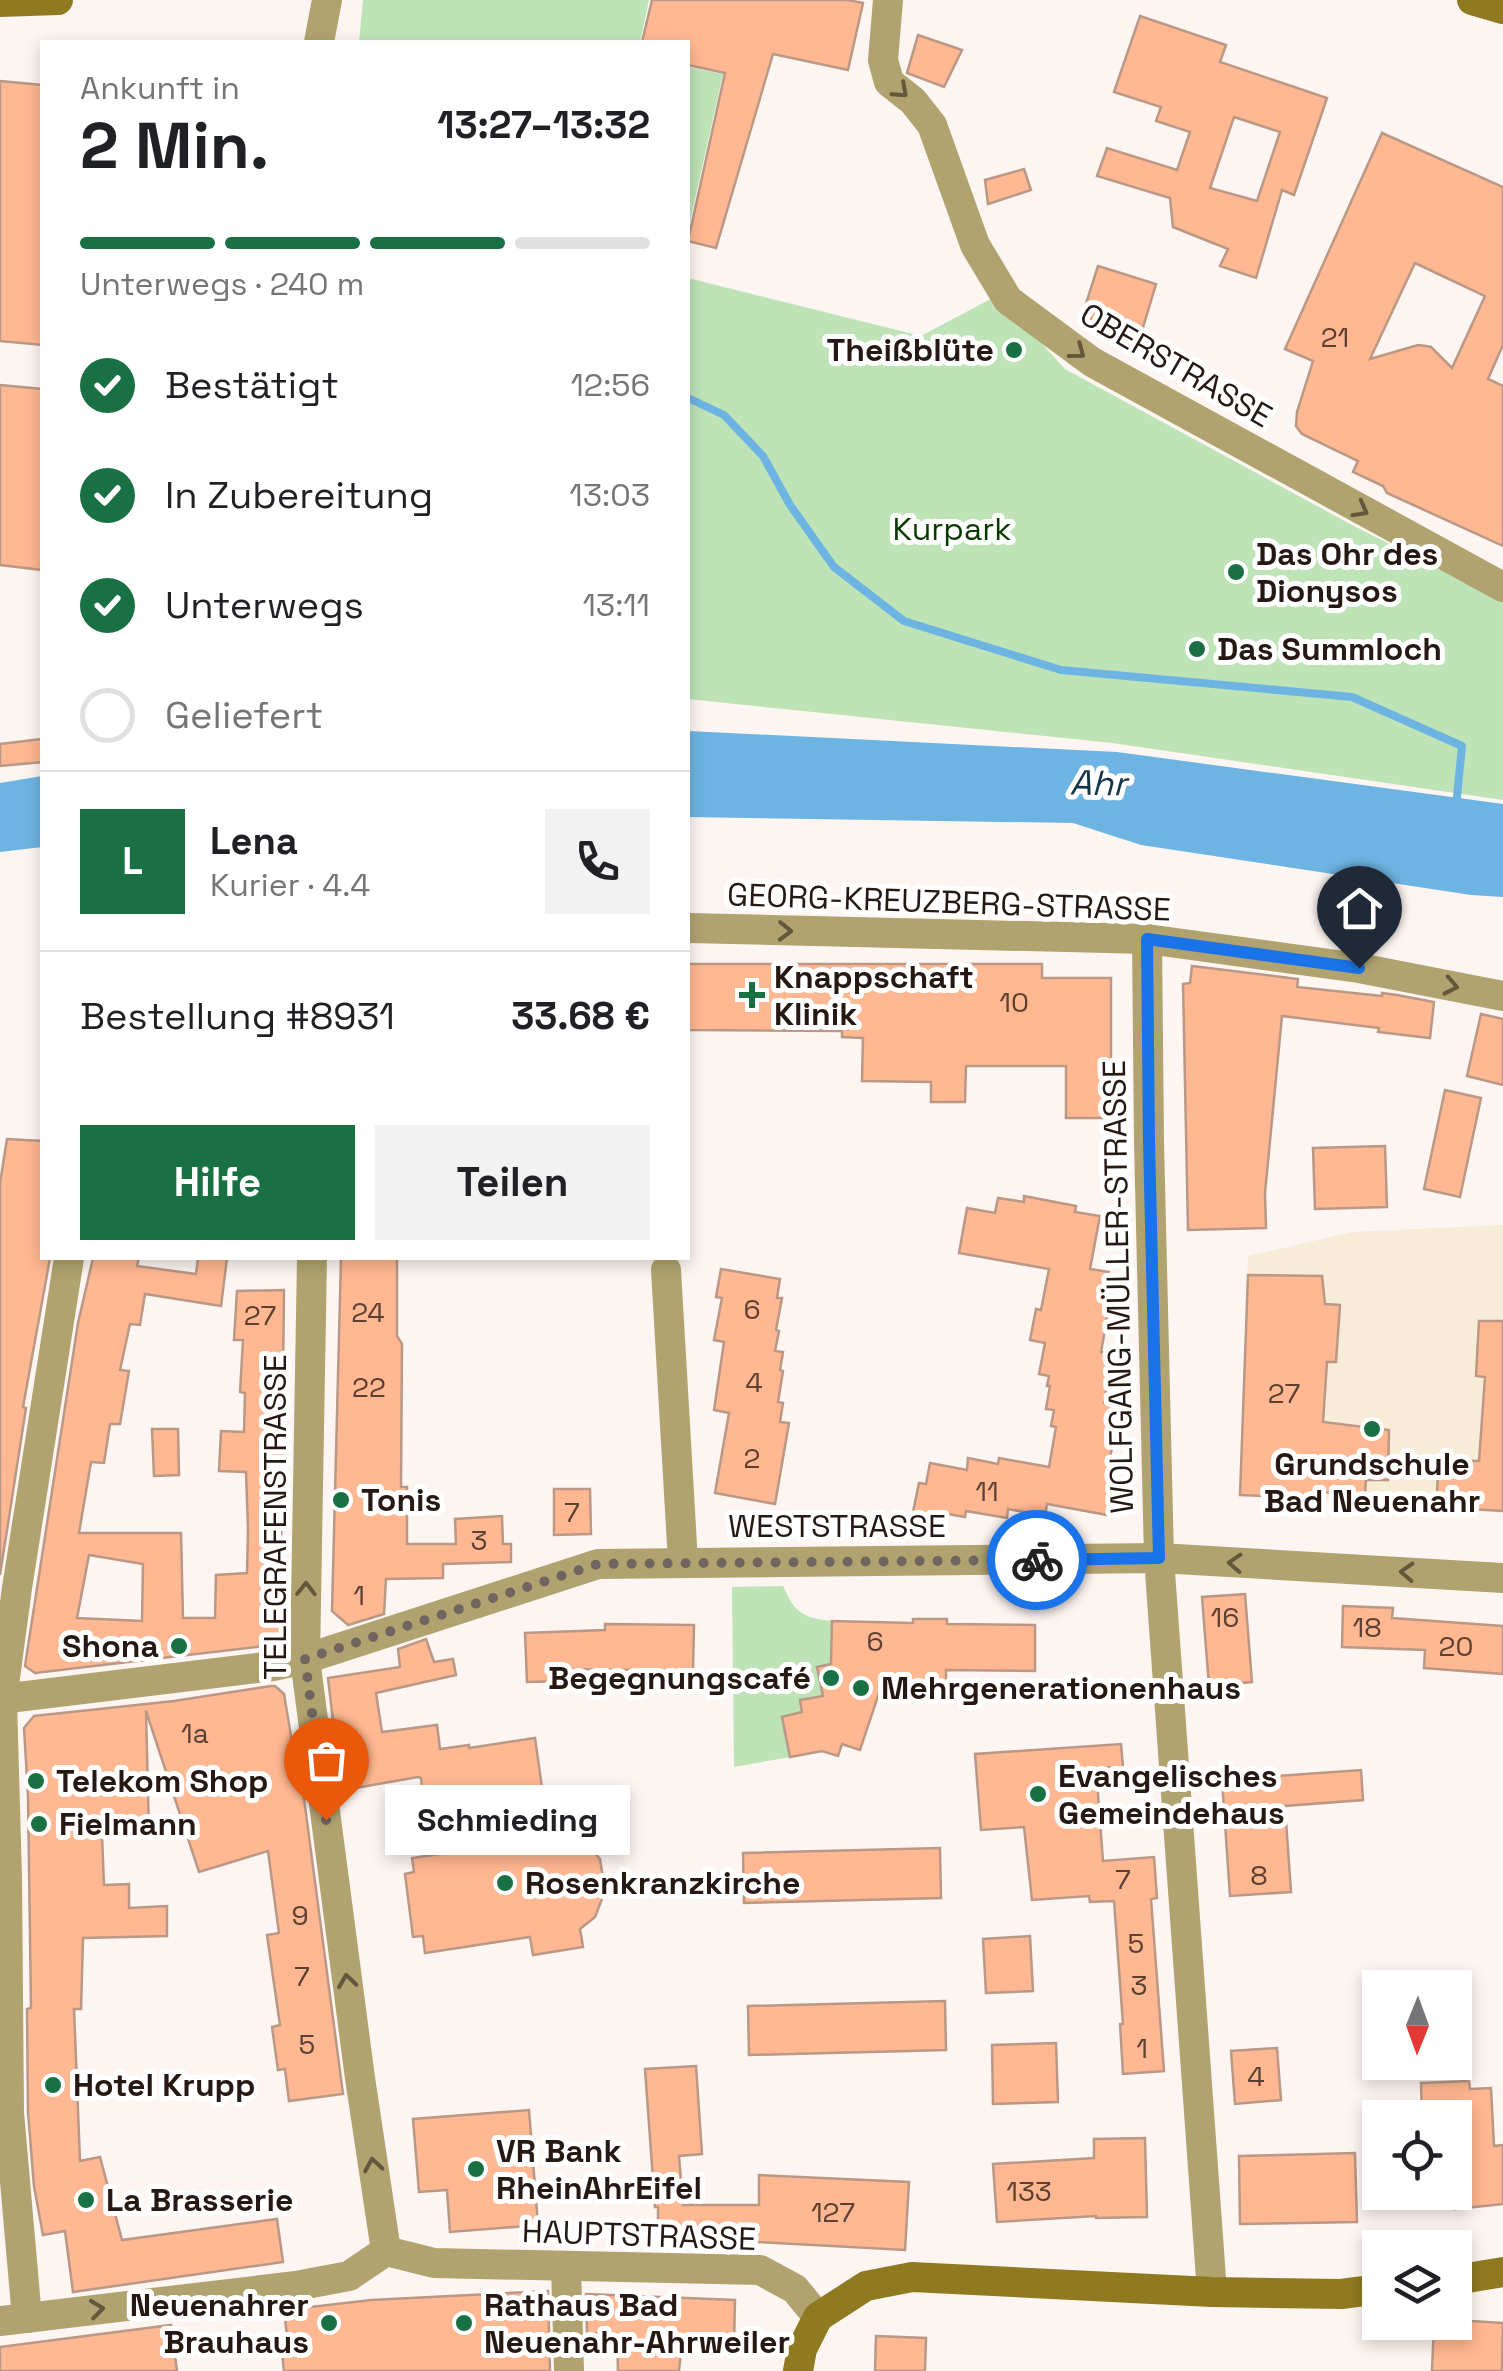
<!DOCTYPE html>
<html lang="de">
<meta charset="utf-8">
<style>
body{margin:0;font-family:"Space Grotesk",sans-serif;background:#f2f2f2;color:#202124;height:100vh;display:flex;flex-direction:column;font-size:38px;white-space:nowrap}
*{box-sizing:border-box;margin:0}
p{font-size:32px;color:#757577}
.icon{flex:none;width:55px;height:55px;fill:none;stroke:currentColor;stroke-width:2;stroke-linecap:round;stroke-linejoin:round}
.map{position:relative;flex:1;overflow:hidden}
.details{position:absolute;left:40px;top:40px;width:650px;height:1220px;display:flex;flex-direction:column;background:#fff;border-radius:0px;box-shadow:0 5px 15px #0003}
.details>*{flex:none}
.needle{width:65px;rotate:181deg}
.controls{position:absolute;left:1362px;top:1970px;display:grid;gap:20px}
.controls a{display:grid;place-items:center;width:110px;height:110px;border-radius:0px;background:#fff;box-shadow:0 5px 15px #0003;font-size:50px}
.pin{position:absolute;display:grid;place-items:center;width:85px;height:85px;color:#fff;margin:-102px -42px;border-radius:50% 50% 50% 0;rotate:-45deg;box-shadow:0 0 10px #0007}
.pin .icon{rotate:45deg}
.courier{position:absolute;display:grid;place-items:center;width:100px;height:100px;margin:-50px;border:8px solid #1a73e8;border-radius:50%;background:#fff;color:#222;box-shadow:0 2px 12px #0007}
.bubble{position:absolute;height:70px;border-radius:0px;background:#fff;box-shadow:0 5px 15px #0003;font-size:32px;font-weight:700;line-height:70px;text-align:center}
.head em{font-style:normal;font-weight:700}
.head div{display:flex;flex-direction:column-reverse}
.head{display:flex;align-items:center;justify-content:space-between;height:170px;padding:0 40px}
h1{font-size:65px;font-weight:700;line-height:75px}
.bar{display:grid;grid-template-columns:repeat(4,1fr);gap:15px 10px;align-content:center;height:120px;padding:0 40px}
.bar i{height:12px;border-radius:8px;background:#e0e0e0}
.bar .current{background:#187043}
.bar p{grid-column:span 4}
.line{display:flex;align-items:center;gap:25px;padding:0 40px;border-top:2px solid #e0e0e0}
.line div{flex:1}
.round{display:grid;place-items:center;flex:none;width:105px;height:105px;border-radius:0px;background:#f2f2f2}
ol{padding:0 40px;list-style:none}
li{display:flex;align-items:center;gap:30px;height:110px}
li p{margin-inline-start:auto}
li .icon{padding:10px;border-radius:50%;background:#187043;color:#fff;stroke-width:4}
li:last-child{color:#757577}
li i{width:55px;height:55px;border:5px solid #e0e0e0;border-radius:50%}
.button{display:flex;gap:20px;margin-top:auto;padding:20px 40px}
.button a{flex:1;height:115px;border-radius:0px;background:#187043;color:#fff;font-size:40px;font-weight:700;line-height:115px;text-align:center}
.button a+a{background:#f2f2f2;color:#202124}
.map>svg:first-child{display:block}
</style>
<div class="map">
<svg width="1503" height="2371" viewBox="0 0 1503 2371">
<rect width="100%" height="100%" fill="#fdf5f1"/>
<!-- education -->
<path fill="#f6ecd7" d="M1503 1225V1511L1240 1495 1248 1256 1352 1232Z"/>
<!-- green -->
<g fill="#bee3b6">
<path d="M363 0H649L640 42H359Z"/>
<path d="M688 67 723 74 688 230Z"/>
<path d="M688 278 921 336 998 295 1065 369 1352 525 1503 601V800L1112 743 688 699Z"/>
<path d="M783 1586C795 1613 803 1618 832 1621L831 1664 817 1667 823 1696 800 1700 802 1712 790 1757 734 1767 732 1587Z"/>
</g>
<!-- water -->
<g fill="#6db4e2">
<path d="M688 731 1117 752 1503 804V897L1471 895 1141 845 1073 823 688 817Z"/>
<path d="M42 776V847L0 852V783Z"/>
</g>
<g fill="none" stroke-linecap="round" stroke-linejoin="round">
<!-- stream -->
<path stroke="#6db4e2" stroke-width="8" d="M688 398 724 415 763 456 790 505 834 567 904 621 1061 670 1352 697 1462 746 1456 807"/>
</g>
<!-- building -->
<g fill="#ffb891" stroke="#ba9885" stroke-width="2.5" fill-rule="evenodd">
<path d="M652 0H848L863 3 848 70 773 54 716 248 688 241 725 73 688 65V42H642Z"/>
<path d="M1140 16 1226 45 1220 62 1327 98 1294 195 1282 190 1256 278 1220 266 1228 249 1173 227 1170 198 1097 176 1107 148 1177 170 1190 132 1156 121 1161 107 1114 92ZM1234 117 1280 132 1257 201 1210 188Z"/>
<path d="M918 35 962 50 944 87 907 73Z"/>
<path d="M0 81 42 85V345L0 341Z"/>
<path d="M1382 133 1503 187V345L1488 379 1503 386V546L1387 493 1383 486 1353 472 1358 461 1302 434 1296 426 1297 412 1313 361 1285 349ZM1415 263 1485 296 1452 368 1431 347 1426 346 1418 345 1370 359Z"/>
<path d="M1024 169 1031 190 988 204 985 180Z"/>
<path d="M1098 266 1156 284 1141 334 1082 316Z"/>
<path d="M0 385 42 389V570L0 565Z"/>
<path d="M42 739V762L0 766V744Z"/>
<path d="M688 964H1042V978H1111V1118H1066V1066H966L965 1102H931V1082L862 1081 863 1038 842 1037V1031L688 1030Z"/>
<path d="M1192 966 1298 979 1297 987 1382 996V993L1397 995 1434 1002 1430 1038 1378 1032 1379 1028 1282 1016 1265 1193 1266 1228 1188 1230 1183 984 1190 983Z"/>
<path d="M1481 1014 1503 1019V1085L1467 1076Z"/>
<path d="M1445 1090 1481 1098 1460 1197 1424 1189Z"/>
<path d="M7 1139 42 1141V1258H50L23 1407 26 1408 0 1575V1183Z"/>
<path d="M1385 1146 1387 1207 1315 1209 1313 1148Z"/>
<path d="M1024 1196 1076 1206 1075 1212 1100 1216 1090 1269 1109 1272 1104 1301 1110 1302 1101 1352 1113 1354 1104 1403 1113 1404 1107 1437 1114 1438 1108 1467 1116 1468 1107 1515 1047 1504 1045 1516 1008 1509 1007 1518 966 1511 965 1517 942 1513 941 1518 913 1512 919 1483 926 1484 930 1463 967 1470 968 1458 998 1464 999 1458 1049 1467 1056 1427 1051 1426 1054 1410 1046 1409 1050 1386H1047L1049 1376 1039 1374 1045 1343 1030 1340 1036 1309 1041 1310 1049 1269 959 1253 967 1208 995 1213 998 1198 1024 1202Z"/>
<path d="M93 1258H139L137 1266 196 1274 198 1258H227L221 1306 145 1294 140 1325 130 1324 120 1370 129 1371 120 1424H110L104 1463 91 1462 79 1533H181L183 1618H215L216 1575 247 1573 248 1528 246 1472 219 1471 221 1431 244 1432 245 1393 240 1392 243 1340H234L237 1291 284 1290 280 1639 273 1645 35 1673 25 1666 78 1323ZM89 1555 143 1564 142 1621 77 1618Z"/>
<path d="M341 1258H397V1336L402 1344 401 1487H407V1544H456L455 1519 502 1516 503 1544H511V1562L443 1564V1578L386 1579 384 1614 348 1625 332 1611Z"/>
<path d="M721 1269 780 1279 777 1298H782L776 1330 779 1331 775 1351 783 1352 780 1370 783 1371 778 1402 783 1403 780 1422 789 1423 775 1504 715 1493 729 1413 714 1410 724 1342 714 1340 722 1298 716 1297Z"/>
<path d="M1248 1275 1322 1276 1325 1304 1340 1305 1336 1362H1327L1323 1422 1389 1430 1388 1480H1366L1365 1494 1317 1492 1316 1498 1240 1495Z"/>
<path d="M1479 1321H1503V1511L1436 1507 1439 1460 1479 1461 1485 1377 1476 1376Z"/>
<path d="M152 1429H178L179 1475 154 1476Z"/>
<path d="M554 1489H590L591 1534 554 1535Z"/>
<path d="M1245 1594 1252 1682 1209 1686 1202 1597Z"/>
<path d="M1343 1606 1393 1608 1392 1618 1503 1626V1674L1424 1668 1425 1650 1342 1647Z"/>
<path d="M913 1619H947V1624L1035 1625V1671L946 1670V1688L902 1687 897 1699 879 1693 860 1750 842 1744 838 1756 822 1751 790 1757 782 1717 802 1712 800 1700 823 1696 817 1667 831 1664 832 1621 913 1623Z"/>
<path d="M605 1624 694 1625 693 1671 568 1669V1681L527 1682 525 1633 605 1630Z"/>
<path d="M426 1639 434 1662 453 1659 456 1675 376 1693 382 1732 437 1725 440 1749 469 1745V1748L535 1738 546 1816 562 1813 565 1835 583 1839 600 1859 605 1891 595 1917 580 1929 583 1947 533 1955 530 1937 425 1953 423 1936 413 1937 405 1874 414 1872 412 1858 516 1843 509 1803 448 1812 447 1808 425 1811 421 1778 418 1777 344 1790 342 1779 340 1780 328 1678 400 1667 398 1649Z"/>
<path d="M271 1686H275L284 1694 294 1754 298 1753 343 2094 289 2101 285 2069 278 2070 272 2027 280 2025 267 1935 279 1933 268 1851 199 1872 146 1711 149 1833 102 1835 104 1885 129 1884V1908L167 1906V1936L83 1938 81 2009H74L80 2161 100 2157 122 2240 277 2219 283 2262 73 2292 65 2231 43 2235 34 2186 28 2112 27 2009 31 2008 28 1795 24 1728 34 1716 174 1701Z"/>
<path d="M1121 1744 1123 1767 1096 1768 1103 1861 1154 1857 1157 1898 1151 1899 1164 2071 1123 2074 1120 2024H1123L1114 1901 1090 1902 1089 1896 1032 1900 1024 1827 981 1830 975 1754Z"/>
<path d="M1361 1770 1363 1800 1285 1806 1291 1892 1230 1896 1222 1780Z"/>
<path d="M940 1848 941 1898 744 1903 743 1853Z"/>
<path d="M1030 1936 1033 1991 986 1993 983 1939Z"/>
<path d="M945 2001 946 2050 749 2055 748 2006Z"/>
<path d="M1056 2043 1058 2102 993 2104 992 2045Z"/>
<path d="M1277 2048 1281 2100 1235 2104 1231 2051Z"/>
<path d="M696 2066 702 2154 679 2156 683 2205H759V2175L909 2182 905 2250 758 2242 658 2241V2207H655L645 2069Z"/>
<path d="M1469 2081 1470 2089 1491 2088 1494 2146 1503 2145V2204L1455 2209V2118H1422L1421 2083Z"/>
<path d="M529 2110 538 2225 450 2232 447 2190 419 2192 413 2119Z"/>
<path d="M1145 2138 1147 2217 1096 2218V2216L997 2222 993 2164 1094 2158V2139Z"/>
<path d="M1355 2153 1357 2222 1240 2224 1239 2156Z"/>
<path d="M548 2291 550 2371H284L280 2336H287L284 2310 371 2300Z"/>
<path d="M586 2294 735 2300 734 2345 682 2343 679 2371H618L617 2334 587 2333Z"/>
<path d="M1455 2320 1503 2323 1502 2371H1432L1434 2322H1455Z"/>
<path d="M171 2325 177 2371H0V2347Z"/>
<path d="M876 2336 926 2338 925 2371H875Z"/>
</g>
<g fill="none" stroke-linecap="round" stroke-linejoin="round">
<!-- street -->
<g stroke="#b1a370" stroke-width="30">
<path d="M888 0 883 60 889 82 913 101 932 125 975 245 1008 300 1092 362 1503 587"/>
<path d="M319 42 327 0"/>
<path d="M688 928 1147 939 1359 968 1503 996"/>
<path d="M1147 939 1149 1142 1159 1558 1212 2292"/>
<path d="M312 1258 305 1659 360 2078 386 2251"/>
<path d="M666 1270 683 1562"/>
<path d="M0 1699 273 1666 305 1659 598 1564 1159 1558 1503 1578"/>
<path d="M566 2266 569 2371"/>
<path d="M27 2318 9 2113 7 1878 2 1700 17 1588 69 1258"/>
<path d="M0 2321 296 2286 349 2276 386 2251 434 2263 760 2270 795 2289 818 2317"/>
</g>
<!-- secondary -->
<g stroke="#907a21" stroke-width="30">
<path d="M1472 0 1503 9"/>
<path d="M0 2 58 0"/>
<path d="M1455 2280 1503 2272"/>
<path d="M798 2371 802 2349 818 2317 866 2286 912 2277 1212 2292 1341 2294 1380 2289"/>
</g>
</g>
<!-- one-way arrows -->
<defs><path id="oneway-chevron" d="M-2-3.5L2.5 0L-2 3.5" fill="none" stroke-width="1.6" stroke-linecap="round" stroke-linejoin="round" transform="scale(2.5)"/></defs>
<g stroke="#65573c">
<use href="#oneway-chevron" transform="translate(901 91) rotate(42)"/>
<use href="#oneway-chevron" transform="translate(1078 352) rotate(37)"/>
<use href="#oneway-chevron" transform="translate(1361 510) rotate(29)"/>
<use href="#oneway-chevron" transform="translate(785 931) rotate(1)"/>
<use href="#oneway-chevron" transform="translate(1451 986) rotate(11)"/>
<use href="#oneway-chevron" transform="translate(1235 1563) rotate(-177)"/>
<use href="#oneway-chevron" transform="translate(1407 1572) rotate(-177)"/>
<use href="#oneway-chevron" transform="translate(306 1589) rotate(-89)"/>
<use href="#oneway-chevron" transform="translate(347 1981) rotate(-98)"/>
<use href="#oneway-chevron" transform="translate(373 2165) rotate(-99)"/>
<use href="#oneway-chevron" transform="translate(97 2309) rotate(-7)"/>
</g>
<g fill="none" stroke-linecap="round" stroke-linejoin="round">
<!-- done -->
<path stroke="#716560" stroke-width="10" stroke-dasharray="0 18" d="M326 1820 305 1659 598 1564 1037 1560"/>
<!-- route -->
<path stroke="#1a73e8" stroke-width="12" d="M1037 1560 1159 1558 1149 1142 1147 939 1359 968"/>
</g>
<!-- markers -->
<g fill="#187043" stroke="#fff" stroke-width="4">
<circle cx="1014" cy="350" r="10"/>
<circle cx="1236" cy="572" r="10"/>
<circle cx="1197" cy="649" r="10"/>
<path d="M747 980h10v10h10v10h-10v10h-10v-10h-10v-10h10z"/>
<circle cx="1372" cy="1429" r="10"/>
<circle cx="341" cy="1500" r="10"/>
<circle cx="179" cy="1646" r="10"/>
<circle cx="831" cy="1678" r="10"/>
<circle cx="861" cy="1688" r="10"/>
<circle cx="36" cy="1781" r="10"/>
<circle cx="1038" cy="1794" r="10"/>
<circle cx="39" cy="1824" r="10"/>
<circle cx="505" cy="1883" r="10"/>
<circle cx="53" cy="2085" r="10"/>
<circle cx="476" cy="2169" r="10"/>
<circle cx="86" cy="2200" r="10"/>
<circle cx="329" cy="2323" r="10"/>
<circle cx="464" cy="2323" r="10"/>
</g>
<g text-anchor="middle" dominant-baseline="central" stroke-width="10" stroke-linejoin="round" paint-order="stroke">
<!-- number labels -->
<g font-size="28" fill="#5c4032">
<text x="1335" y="337">21</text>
<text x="1014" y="1002">10</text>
<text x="752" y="1309">6</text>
<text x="368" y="1312">24</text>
<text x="260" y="1315">27</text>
<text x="754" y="1382">4</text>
<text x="369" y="1387">22</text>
<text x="1284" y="1393">27</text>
<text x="752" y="1458">2</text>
<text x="987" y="1491">11</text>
<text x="572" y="1512">7</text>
<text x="479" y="1540">3</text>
<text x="359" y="1595">1</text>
<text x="1225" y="1617">16</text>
<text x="1367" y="1627">18</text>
<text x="875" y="1641">6</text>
<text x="1456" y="1646">20</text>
<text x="195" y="1733">1a</text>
<text x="1259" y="1875">8</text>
<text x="1123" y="1879">7</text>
<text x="300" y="1915">9</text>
<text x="1136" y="1943">5</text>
<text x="302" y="1976">7</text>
<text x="1139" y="1985">3</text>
<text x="307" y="2044">5</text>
<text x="1142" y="2048">1</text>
<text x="1256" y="2076">4</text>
<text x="1029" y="2191">133</text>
<text x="833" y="2212">127</text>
</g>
<!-- poi labels -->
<g font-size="32" font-weight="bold" fill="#261812" stroke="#fff" text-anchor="start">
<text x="994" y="350" text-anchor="end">Theißblüte</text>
<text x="1256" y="554">Das Ohr des<tspan x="1256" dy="37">Dionysos</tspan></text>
<text x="1217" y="649">Das Summloch</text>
<text x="774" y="977">Knappschaft<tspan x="774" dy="37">Klinik</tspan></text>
<text x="1372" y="1464" text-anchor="middle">Grundschule<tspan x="1372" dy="37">Bad Neuenahr</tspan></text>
<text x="361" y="1500">Tonis</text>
<text x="159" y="1646" text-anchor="end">Shona</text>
<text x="811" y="1678" text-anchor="end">Begegnungscafé</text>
<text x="881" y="1688">Mehrgenerationenhaus</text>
<text x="1058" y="1776">Evangelisches<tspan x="1058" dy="37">Gemeindehaus</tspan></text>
<text x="56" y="1781">Telekom Shop</text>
<text x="59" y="1824">Fielmann</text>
<text x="525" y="1883">Rosenkranzkirche</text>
<text x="73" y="2085">Hotel Krupp</text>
<text x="496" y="2151">VR Bank<tspan x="496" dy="37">RheinAhrEifel</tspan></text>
<text x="106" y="2200">La Brasserie</text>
<text x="309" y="2305" text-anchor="end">Neuenahrer<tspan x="309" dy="37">Brauhaus</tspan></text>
<text x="484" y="2305">Rathaus Bad<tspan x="484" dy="37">Neuenahr-Ahrweiler</tspan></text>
</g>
<!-- street labels -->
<g font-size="32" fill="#261812" stroke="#fff">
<text transform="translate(1176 365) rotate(30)">OBERSTRASSE</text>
<text transform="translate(949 902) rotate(2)">GEORG-KREUZBERG-STRASSE</text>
<text transform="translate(1118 1287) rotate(-91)">WOLFGANG-MÜLLER-STRASSE</text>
<text transform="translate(275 1517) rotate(-90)">TELEGRAFENSTRASSE</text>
<text x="837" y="1526">WESTSTRASSE</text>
<text transform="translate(639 2235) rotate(2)">HAUPTSTRASSE</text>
</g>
<!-- park labels -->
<g font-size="32" fill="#083a00" stroke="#fff">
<text x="952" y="529">Kurpark</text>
</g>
<!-- water labels -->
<g font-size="35" font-style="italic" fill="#143447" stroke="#fff">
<text transform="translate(1098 783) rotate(1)">Ahr</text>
</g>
</g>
</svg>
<div class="controls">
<a><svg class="needle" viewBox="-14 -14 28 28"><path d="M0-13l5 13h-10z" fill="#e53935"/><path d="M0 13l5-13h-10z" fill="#757577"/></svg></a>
<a><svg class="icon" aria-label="locate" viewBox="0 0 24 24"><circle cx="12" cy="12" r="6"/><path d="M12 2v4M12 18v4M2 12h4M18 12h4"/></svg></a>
<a><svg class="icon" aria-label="layers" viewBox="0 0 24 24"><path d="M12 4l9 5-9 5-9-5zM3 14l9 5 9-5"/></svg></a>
</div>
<div class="pin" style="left:326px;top:1820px;background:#ea580c"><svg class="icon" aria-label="bag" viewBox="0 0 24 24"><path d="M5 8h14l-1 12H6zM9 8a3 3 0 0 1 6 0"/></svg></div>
<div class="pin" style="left:1359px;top:968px;background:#1f2937"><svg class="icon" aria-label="home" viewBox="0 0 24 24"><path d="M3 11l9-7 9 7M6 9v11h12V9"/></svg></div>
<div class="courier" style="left:1037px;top:1560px"><svg class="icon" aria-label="bike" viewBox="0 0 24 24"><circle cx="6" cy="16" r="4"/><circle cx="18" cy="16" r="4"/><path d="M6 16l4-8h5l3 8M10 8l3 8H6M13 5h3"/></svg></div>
<div class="bubble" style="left:385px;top:1785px;width:245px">Schmieding</div>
<section class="details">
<div class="head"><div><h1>2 Min.</h1><p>Ankunft in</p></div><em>13:27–13:32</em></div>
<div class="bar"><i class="current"></i><i class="current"></i><i class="current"></i><i></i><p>Unterwegs · 240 m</p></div>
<ol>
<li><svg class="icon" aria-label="check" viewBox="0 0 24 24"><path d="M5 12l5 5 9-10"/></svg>Bestätigt<p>12:56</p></li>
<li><svg class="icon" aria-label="check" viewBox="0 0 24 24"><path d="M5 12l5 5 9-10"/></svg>In Zubereitung<p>13:03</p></li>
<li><svg class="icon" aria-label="check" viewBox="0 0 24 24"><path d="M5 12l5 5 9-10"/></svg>Unterwegs<p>13:11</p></li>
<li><i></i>Geliefert</li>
</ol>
<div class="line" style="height:180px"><b class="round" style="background:#187043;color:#fff">L</b><div><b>Lena</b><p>Kurier · 4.4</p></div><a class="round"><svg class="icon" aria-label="phone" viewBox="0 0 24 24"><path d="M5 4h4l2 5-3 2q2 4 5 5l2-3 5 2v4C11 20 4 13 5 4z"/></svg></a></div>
<div class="line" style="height:130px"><div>Bestellung #8931</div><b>33.68 €</b></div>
<div class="button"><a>Hilfe</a><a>Teilen</a></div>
</section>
</div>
